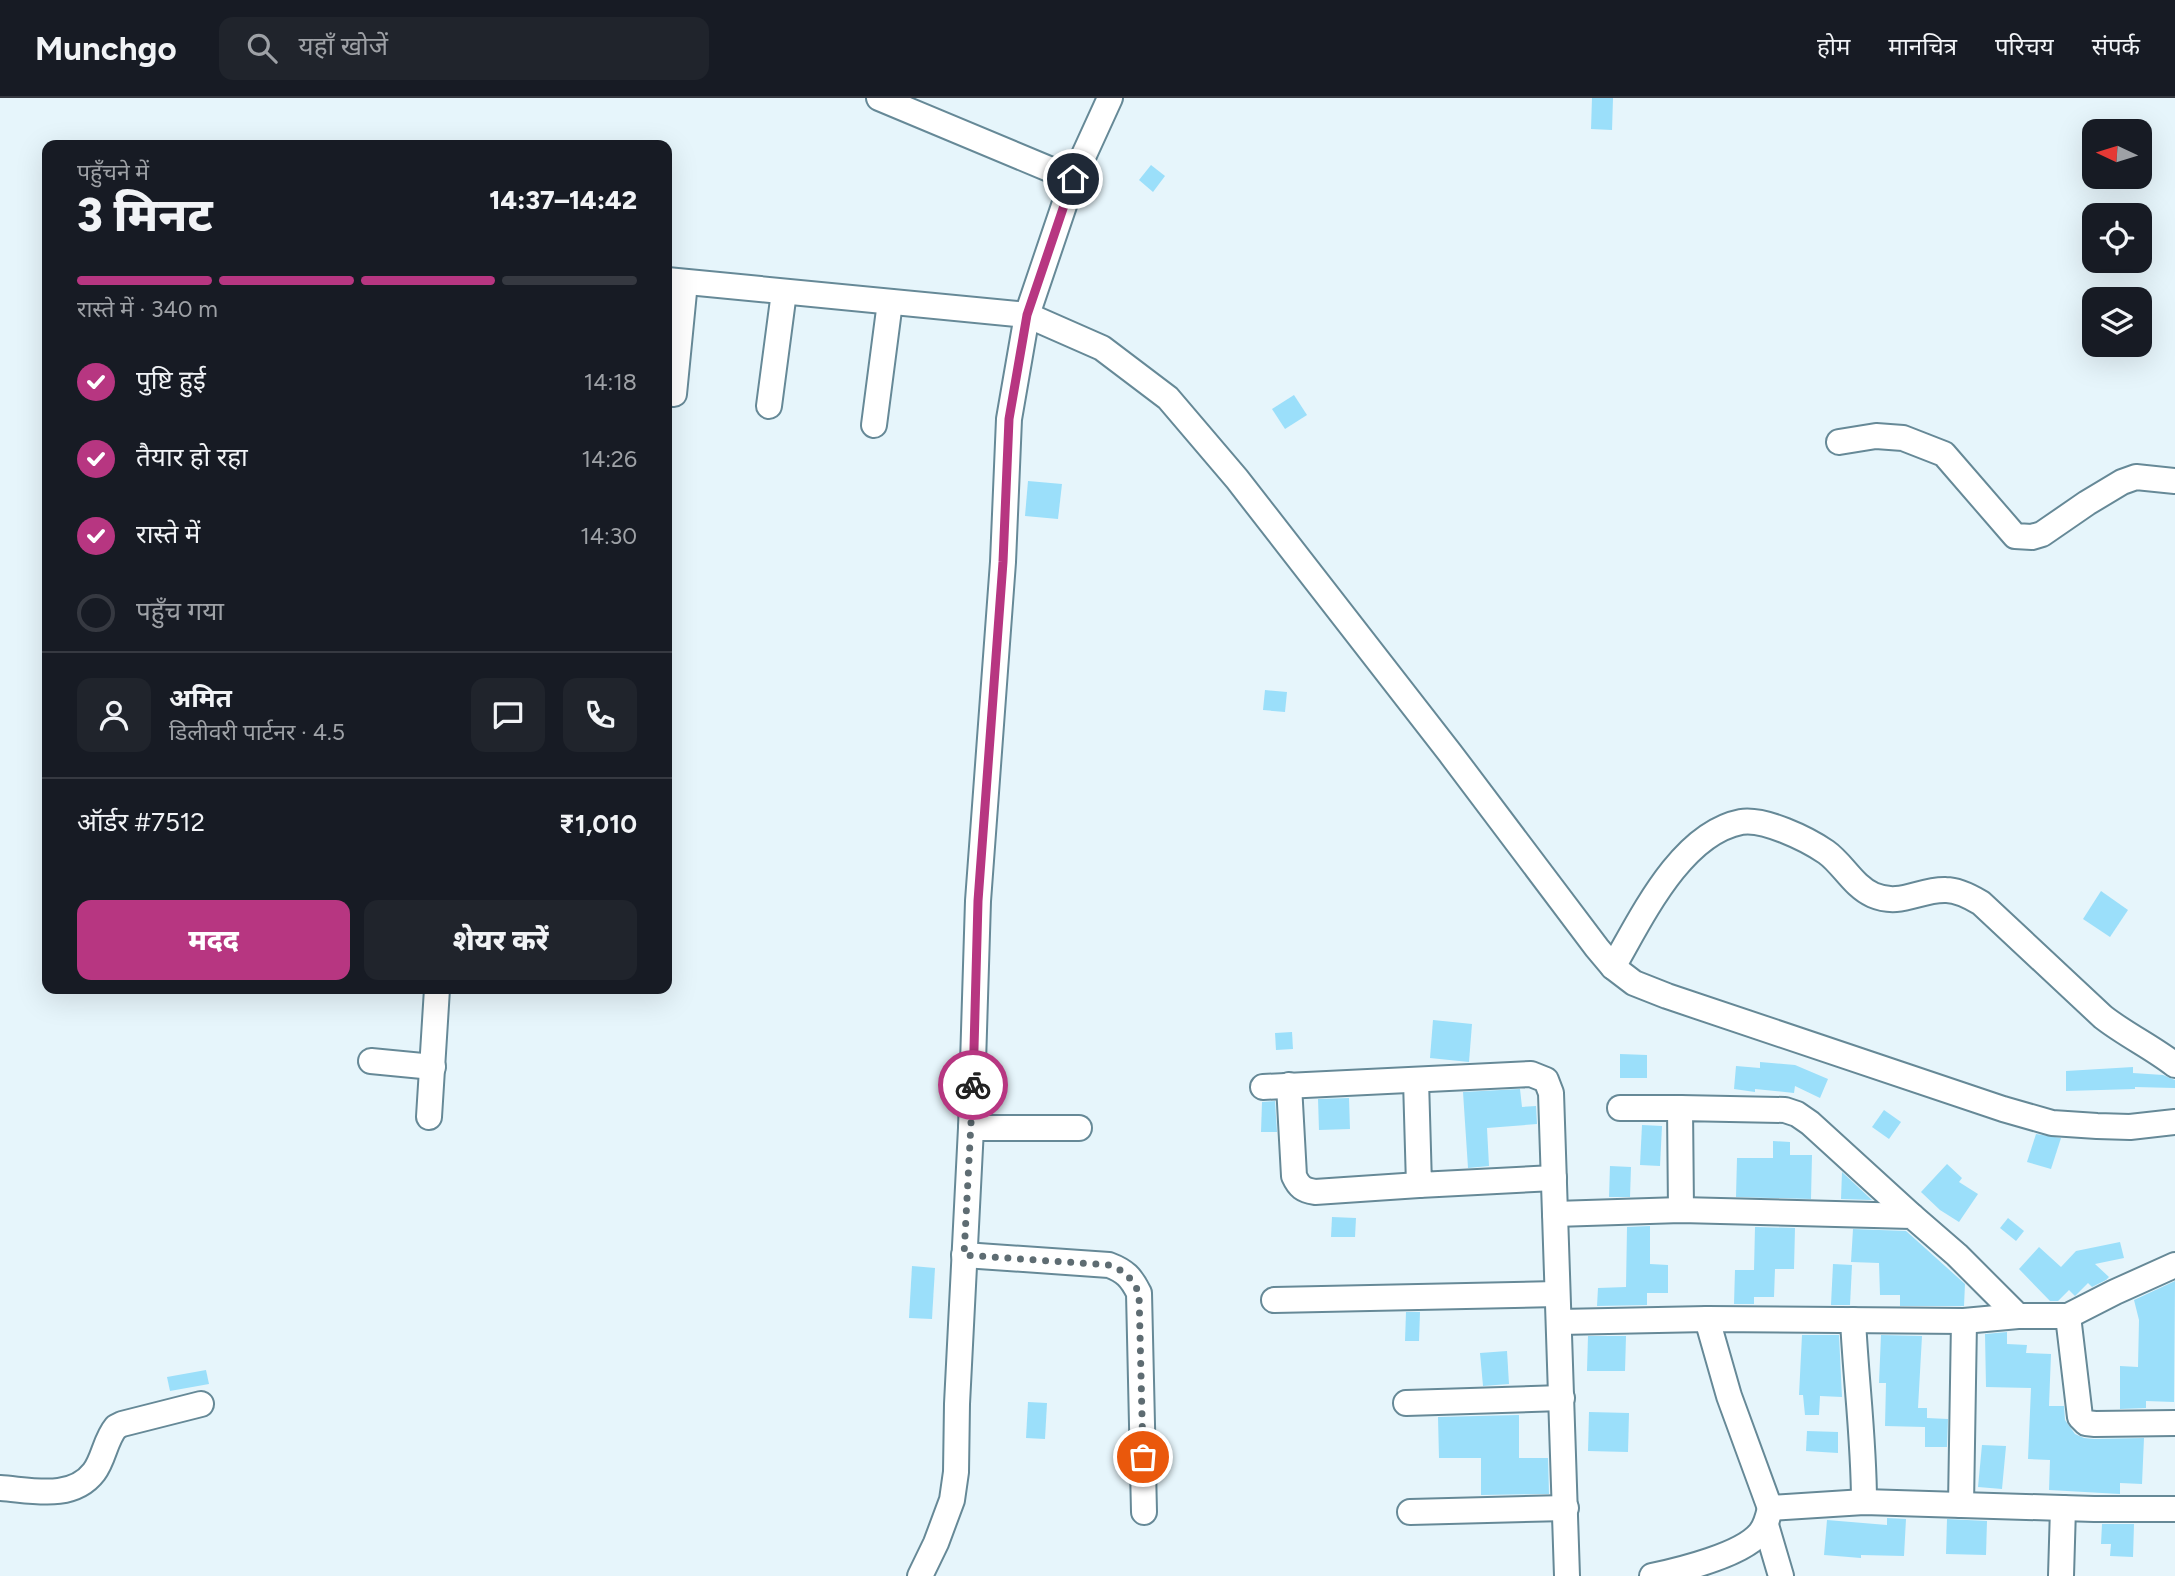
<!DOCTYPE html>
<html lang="hi">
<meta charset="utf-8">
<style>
body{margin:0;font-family:Figtree,"Noto Sans Devanagari",sans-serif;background:#20242c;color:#f1f3f6;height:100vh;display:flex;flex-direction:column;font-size:26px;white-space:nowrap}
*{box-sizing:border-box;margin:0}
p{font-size:23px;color:#9ea1a6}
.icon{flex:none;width:38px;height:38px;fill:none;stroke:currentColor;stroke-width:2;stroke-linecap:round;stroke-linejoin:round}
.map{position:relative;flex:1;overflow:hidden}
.panel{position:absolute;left:42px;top:42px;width:630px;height:854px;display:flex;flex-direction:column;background:#171b24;border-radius:14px;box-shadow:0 7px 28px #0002}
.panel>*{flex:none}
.needle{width:46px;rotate:274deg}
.fabs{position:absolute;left:2082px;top:21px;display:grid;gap:14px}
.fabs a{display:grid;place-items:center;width:70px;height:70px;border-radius:14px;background:#171b24;box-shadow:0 7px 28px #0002;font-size:35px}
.pin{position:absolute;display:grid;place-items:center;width:60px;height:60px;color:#fff;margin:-30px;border:4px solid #fff;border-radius:50%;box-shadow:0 2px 7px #0007}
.courier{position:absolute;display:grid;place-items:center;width:70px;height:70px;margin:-35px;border:5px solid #b73681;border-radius:50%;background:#fff;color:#222;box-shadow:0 2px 9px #0007}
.headline em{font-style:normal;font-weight:800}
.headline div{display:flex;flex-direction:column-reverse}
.headline{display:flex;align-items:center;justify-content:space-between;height:119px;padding:0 35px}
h1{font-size:46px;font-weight:800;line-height:52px}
.bar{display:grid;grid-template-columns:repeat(4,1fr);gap:10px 7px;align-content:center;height:84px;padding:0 35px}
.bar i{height:9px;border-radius:5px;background:#363941}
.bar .selected{background:#b73681}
.bar p{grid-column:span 4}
.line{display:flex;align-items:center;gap:18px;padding:0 35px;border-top:2px solid #363941}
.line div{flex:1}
.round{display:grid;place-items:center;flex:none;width:74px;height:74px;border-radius:14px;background:#20242c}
ol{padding:0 35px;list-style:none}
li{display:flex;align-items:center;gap:21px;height:77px}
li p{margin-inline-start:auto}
li .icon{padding:7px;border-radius:50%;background:#b73681;color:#fff;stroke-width:4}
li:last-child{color:#9ea1a6}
li i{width:38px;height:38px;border:4px solid #363941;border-radius:50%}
.cta{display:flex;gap:14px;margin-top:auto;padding:14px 35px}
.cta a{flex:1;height:80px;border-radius:14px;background:#b73681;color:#fff;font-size:28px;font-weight:800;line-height:80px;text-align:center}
.cta a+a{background:#20242c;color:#f1f3f6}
header{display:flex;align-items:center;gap:42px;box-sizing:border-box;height:98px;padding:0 35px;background:#171b24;border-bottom:2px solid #363941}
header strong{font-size:33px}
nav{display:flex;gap:38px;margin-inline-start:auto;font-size:24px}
.search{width:490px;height:63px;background:#20242c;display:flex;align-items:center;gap:18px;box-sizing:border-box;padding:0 24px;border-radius:14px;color:#9ea1a6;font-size:26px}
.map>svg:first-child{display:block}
</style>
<header>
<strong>Munchgo</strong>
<div class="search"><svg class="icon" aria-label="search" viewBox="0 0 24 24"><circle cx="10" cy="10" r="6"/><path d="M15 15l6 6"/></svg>यहाँ खोजें</div>
<nav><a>होम</a><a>मानचित्र</a><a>परिचय</a><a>संपर्क</a></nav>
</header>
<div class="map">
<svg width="2175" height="1478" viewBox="0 0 2175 1478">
<rect width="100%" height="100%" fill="#e6f5fb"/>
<!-- building -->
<g fill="#9bdffa">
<path d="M1592 0H1613L1612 32 1591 31Z"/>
<path d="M1151 67 1165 78 1153 94 1139 82Z"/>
<path d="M1294 297 1307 317 1285 331 1272 311Z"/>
<path d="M1028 383 1062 386 1058 421 1025 418Z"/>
<path d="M1265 592 1287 594 1285 614 1263 612Z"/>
<path d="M2101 793 2128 812 2110 839 2083 821Z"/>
<path d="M1433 922 1472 926 1469 964 1430 960Z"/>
<path d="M1292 934 1293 951 1276 952 1275 935Z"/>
<path d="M1620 956 1647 957V980H1620Z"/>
<path d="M1760 964 1795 967 1828 981 1820 1000 1795 988 1794 995 1755 991V994L1734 991 1736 968 1760 970Z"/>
<path d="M2133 969V975L2163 977 2175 982V990L2135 989V991L2066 993V973Z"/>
<path d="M1520 991 1522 1009 1536 1008 1537 1026 1487 1030 1489 1068 1468 1070 1463 994Z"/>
<path d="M1349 1000 1350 1031 1319 1032 1318 1001Z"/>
<path d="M1275 1003 1277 1034H1261L1262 1004Z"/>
<path d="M1884 1012 1901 1024 1889 1041 1872 1029Z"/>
<path d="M1642 1027 1662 1028 1660 1068 1640 1067Z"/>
<path d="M2036 1036 2061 1040 2051 1071 2027 1064Z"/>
<path d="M1773 1043 1790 1044V1057H1812L1811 1101 1736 1099 1737 1060H1773Z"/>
<path d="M1947 1066 1962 1080 1959 1084 1978 1096 1959 1124 1940 1112 1921 1094Z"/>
<path d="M1610 1068 1631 1069 1630 1099H1609Z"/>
<path d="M1842 1074 1872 1102 1841 1101Z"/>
<path d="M1332 1119 1356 1120 1355 1139H1331Z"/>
<path d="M2008 1120 2024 1133 2016 1143 2000 1130Z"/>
<path d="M1650 1128V1166L1668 1167V1195H1647V1207L1597 1208 1598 1190 1626 1189 1627 1129Z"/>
<path d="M1755 1129 1795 1130 1794 1171H1775L1774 1199H1754V1206H1734L1735 1172H1754Z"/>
<path d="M1853 1131 1906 1133 1965 1186 1964 1208H1900V1197H1880L1879 1165 1851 1164Z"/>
<path d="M2120 1144 2124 1160 2095 1166 2109 1179 2106 1182 2092 1189 2088 1185 2075 1198 2069 1192 2058 1203H2050L2019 1171 2039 1149 2061 1169 2076 1153Z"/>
<path d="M1833 1166 1852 1167 1850 1207H1831Z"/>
<path d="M912 1168 935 1170 932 1221 909 1220Z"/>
<path d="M2175 1183 2174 1304 2146 1303V1310L2120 1311V1268L2138 1269 2139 1222 2134 1202Z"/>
<path d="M1406 1214H1420L1419 1243H1405Z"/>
<path d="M2007 1234V1246L2027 1247 2026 1255 2051 1256 2049 1308H2064L2065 1322 2075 1336 2084 1340 2094 1341 2144 1340 2142 1386 2120 1385V1396L2049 1392 2050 1362 2028 1361 2031 1290 1986 1289 1985 1236Z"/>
<path d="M1802 1237H1839L1842 1299 1820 1298 1819 1317H1805L1803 1297H1799Z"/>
<path d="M1881 1237 1922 1238 1918 1310H1927V1320L1948 1321 1947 1349H1925V1329L1885 1328 1886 1285H1879Z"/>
<path d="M1588 1238H1626L1625 1273H1587Z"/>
<path d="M1507 1253 1509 1286 1483 1288 1480 1255Z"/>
<path d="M206 1272 209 1286 170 1293 167 1279Z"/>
<path d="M1028 1304 1047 1305 1045 1341 1026 1340Z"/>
<path d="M1589 1314 1629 1315 1628 1354 1588 1353Z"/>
<path d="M1519 1317V1360H1548L1549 1396 1481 1397V1360H1439L1438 1319Z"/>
<path d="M1807 1333 1838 1334V1355L1806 1353Z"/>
<path d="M1982 1347 2006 1348 2002 1391 1978 1389Z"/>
<path d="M1887 1420 1906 1421 1904 1458 1861 1457V1460L1824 1457 1827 1422 1887 1427Z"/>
<path d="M1947 1421 1987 1423 1986 1457 1946 1456Z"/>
<path d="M2102 1426H2134L2133 1459 2110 1458 2111 1446H2101Z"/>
</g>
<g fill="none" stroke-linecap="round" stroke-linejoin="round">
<!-- minor casing -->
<g stroke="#668997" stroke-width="28">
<g id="minor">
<path d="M879 0 1073 81"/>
<path d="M667 182 1027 217 1102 250 1168 300 1237 381 1450 655 1597 850 1613 869 1634 885 1667 898 2003 1011 2052 1025 2097 1028 2130 1029 2175 1024"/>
<path d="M674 296 685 184"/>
<path d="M769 308 784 194"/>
<path d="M874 327 890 204"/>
<path d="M1839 344 1876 338 1903 340 1944 356 2015 438 2032 439 2042 436 2087 405 2122 384 2136 379 2175 383"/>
<path d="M1613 869C1641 821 1680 736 1741 724 1764 720 1807 741 1826 754 1843 766 1853 788 1873 797 1901 809 1919 791 1946 792 1958 792 1971 799 1981 805L2103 919C2126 937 2152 949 2175 967"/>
<path d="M371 963 433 969"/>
<path d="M1416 982 1419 1087 1554 1080"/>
<path d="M1289 987 1294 1078C1299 1089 1303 1092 1315 1094L1419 1087"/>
<path d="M1263 989 1531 976 1546 982 1551 995 1567 1478"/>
<path d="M1620 1010H1680"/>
<path d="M429 1019 437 891"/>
<path d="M971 1030H1079"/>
<path d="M1681 1112 1680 1010 1785 1012 1797 1016 1810 1025 1912 1118"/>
<path d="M1555 1116 1681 1112 1912 1118 1957 1157 2018 1218H2068L2115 1194 2175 1167"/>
<path d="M964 1157 1109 1167C1125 1173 1131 1179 1139 1195L1144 1414"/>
<path d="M1274 1202 1557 1196"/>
<path d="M2068 1218 2080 1319 2086 1325 2095 1326 2175 1325"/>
<path d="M1707 1221 1729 1298 1770 1410 1864 1404 2094 1411H2175"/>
<path d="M1853 1222C1856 1283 1864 1343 1864 1404"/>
<path d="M1559 1224 1707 1221 1964 1223 2018 1218"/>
<path d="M1406 1305 1562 1300"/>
<path d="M0 1390C31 1392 72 1403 94 1374 104 1361 105 1342 116 1329L122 1326 201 1306"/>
<path d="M1961 1407 1964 1223"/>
<path d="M1410 1414 1566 1410"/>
<path d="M1766 1427 1781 1478"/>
<path d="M920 1478 936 1445 952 1402 956 1374 957 1306 971 1030 978 803 1003 464 1009 321 1027 217 1073 81 1110 0"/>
<path d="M1652 1478C1680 1472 1742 1457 1760 1435 1766 1428 1768 1419 1770 1410"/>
<path d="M2061 1478 2063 1410"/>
</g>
</g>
<!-- minor -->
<use href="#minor" stroke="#fff" stroke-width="24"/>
</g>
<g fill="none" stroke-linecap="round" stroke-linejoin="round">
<!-- done -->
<path stroke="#5e6c72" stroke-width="7" stroke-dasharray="0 12.6" d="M973 987 964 1157 1109 1167C1125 1173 1131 1179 1139 1195L1143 1359"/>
<!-- route -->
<path stroke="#b73681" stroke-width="9" d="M973 987 978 803 1003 464 1009 321 1027 217 1073 81"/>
</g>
</svg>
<div class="fabs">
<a><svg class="needle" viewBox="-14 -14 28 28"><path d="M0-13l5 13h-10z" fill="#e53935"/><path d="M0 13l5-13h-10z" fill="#9ea1a6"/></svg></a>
<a><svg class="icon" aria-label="locate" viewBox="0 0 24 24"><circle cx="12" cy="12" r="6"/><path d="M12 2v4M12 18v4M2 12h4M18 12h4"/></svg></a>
<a><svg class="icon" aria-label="layers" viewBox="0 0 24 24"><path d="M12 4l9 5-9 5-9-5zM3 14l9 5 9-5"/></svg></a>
</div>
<div class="pin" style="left:1143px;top:1359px;background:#ea580c"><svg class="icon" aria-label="bag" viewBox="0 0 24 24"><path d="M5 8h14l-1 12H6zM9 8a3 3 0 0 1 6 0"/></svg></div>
<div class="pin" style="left:1073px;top:81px;background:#1f2937"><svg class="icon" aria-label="home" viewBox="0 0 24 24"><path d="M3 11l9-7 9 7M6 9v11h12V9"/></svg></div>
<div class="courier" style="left:973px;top:987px"><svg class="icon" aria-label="bike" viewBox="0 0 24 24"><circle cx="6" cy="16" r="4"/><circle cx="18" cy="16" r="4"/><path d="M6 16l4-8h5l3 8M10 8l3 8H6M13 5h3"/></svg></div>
<section class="panel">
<div class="headline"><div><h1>3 मिनट</h1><p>पहुँचने में</p></div><em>14:37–14:42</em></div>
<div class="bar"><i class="selected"></i><i class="selected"></i><i class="selected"></i><i></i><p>रास्ते में · 340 m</p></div>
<ol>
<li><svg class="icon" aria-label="check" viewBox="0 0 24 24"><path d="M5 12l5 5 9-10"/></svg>पुष्टि हुई<p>14:18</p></li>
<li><svg class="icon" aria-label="check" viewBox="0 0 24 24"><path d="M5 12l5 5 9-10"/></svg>तैयार हो रहा<p>14:26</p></li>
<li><svg class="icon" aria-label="check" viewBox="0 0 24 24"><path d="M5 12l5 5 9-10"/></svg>रास्ते में<p>14:30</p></li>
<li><i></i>पहुँच गया</li>
</ol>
<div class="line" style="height:126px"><a class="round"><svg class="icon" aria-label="person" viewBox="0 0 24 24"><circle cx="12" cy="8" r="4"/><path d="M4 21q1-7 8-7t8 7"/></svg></a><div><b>अमित</b><p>डिलीवरी पार्टनर · 4.5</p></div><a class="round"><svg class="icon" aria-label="chat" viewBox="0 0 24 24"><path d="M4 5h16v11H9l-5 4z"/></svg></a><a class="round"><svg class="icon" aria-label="phone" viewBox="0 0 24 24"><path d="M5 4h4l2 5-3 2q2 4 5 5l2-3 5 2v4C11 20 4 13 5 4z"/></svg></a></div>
<div class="line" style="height:91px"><div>ऑर्डर #7512</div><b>₹1,010</b></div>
<div class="cta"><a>मदद</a><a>शेयर करें</a></div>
</section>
</div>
